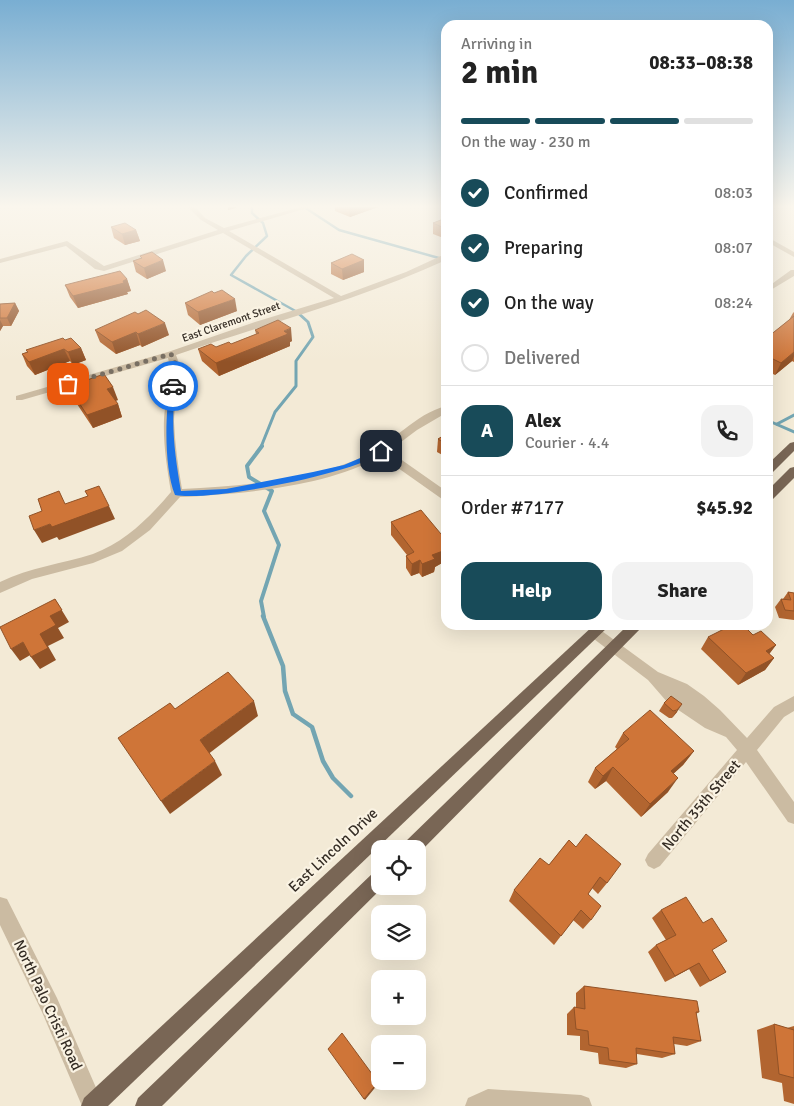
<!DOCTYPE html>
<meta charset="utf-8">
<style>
body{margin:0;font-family:Signika,sans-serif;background:#f2f2f2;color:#222;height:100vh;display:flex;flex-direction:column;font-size:19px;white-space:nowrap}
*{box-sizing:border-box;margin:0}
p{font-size:16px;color:#767676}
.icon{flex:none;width:28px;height:28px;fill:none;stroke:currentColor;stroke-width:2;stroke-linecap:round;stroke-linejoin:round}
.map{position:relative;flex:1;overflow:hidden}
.sheet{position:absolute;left:441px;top:20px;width:332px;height:610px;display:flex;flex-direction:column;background:#fff;border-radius:15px;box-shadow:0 5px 20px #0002}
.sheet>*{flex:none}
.controls{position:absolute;left:371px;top:840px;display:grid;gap:10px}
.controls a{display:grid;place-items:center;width:55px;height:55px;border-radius:10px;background:#fff;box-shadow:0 5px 20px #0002;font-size:25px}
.pin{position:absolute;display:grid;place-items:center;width:42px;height:42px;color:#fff;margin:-21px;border-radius:10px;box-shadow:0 2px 8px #0006}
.courier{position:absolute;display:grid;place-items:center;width:50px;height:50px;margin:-25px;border:4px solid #1a73e8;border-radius:50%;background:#fff;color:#222;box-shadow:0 1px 6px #0007}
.summary em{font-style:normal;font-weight:800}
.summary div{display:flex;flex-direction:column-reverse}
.summary{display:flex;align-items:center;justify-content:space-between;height:85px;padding:0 20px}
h1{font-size:32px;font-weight:800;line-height:38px}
.bar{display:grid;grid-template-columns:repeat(4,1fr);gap:8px 5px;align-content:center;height:60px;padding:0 20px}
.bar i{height:6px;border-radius:4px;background:#e0e0e0}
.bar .on{background:#184b59}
.bar p{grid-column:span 4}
.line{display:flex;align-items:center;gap:12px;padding:0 20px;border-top:1px solid #e0e0e0}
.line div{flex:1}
.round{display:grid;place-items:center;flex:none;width:52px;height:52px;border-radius:15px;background:#f2f2f2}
ol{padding:0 20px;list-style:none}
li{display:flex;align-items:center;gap:15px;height:55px}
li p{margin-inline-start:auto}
li .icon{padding:5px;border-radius:50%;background:#184b59;color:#fff;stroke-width:4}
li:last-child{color:#767676}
li i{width:28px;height:28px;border:2px solid #e0e0e0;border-radius:50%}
.button{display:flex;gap:10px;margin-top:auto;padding:10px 20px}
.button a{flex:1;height:58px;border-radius:15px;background:#184b59;color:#fff;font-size:20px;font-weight:800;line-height:58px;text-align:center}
.button a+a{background:#f2f2f2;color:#222}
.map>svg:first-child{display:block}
</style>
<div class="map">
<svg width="794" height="1106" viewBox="0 0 794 1106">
<rect width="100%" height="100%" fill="#f3ead6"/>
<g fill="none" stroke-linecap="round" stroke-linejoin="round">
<!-- stream-far3 -->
<g stroke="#73a5b2" stroke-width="2.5">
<path d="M252 207V213L263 223 267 236 246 256 231 275 299 313"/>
<path d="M304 207 339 230 446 260"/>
</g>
<!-- stream-far2 -->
<g stroke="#73a5b2" stroke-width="3">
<path d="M769 421 794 432"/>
<path d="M777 424 794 415"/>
<path d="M261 447 275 412 296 386V361L313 337 308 322 297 312"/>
</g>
<!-- stream-far1 -->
<path stroke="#73a5b2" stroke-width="4" d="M262 446 247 466 249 477 272 491 264 511 279 545 261 601 264 617"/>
<!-- stream -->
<path stroke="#73a5b2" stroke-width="4.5" d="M263 616 283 666 285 691 293 714 312 727 323 761 333 778 351 796"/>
<!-- minor -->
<g fill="#cbbba2" fill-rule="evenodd">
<path d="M188 207H195L205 218 224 228 301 207H311L229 231 341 296 406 272 443 255H446V260C359 300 266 324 176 355 185 375 174 401 174 422 175 444 178 467 182 489 243 486 309 481 365 456 393 443 415 414 446 406V413L417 430 389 451 446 491V500L442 499 381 456C327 487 241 494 180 497L150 530 122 551 93 563 32 579 0 593V582C30 567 62 564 93 554 125 542 149 518 171 492 167 468 163 444 164 419 165 399 173 377 168 358L22 400H16V396L168 352 255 322 334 298 223 233 104 271 95 269 66 246 0 263V259L67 241 104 266 218 230 201 220Z"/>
<path d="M769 238 794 252V257L769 243Z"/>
<path d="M791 270H794V276L769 291V286Z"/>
<path d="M595 626 658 672 687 684 704 696 720 710 747 738 774 707 794 696V711L784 717 757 750 794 802V824L788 822 746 762 660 866 654 869 648 866 645 860 648 854 737 750 726 737 705 728 668 703 648 680 590 636 588 632 590 628Z"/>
<path d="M0 897 7 899 57 998 104 1106H82L42 1012 0 925Z"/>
<path d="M488 1089 581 1095 589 1098 592 1106H465L468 1098Z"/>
</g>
<!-- major -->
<g fill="#796655" fill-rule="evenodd">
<path d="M794 442V451L773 472 769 473V463L790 443Z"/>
<path d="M794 467V478L773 499 769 500V489L790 468Z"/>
<path d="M594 625H610L108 1106H81L84 1098Z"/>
<path d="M628 625H644L418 854V849H401L404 843Z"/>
<path d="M380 869V886H384L162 1106H135L138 1098 374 872Z"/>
</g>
</g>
<!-- wall -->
<g fill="#b26530">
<path d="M335 207H378L350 217 335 211Z"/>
<path d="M446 218V239L433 234V223Z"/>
<path d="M111 227 136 230 140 241 125 245 114 238Z"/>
<path d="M140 256 166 271 147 279 136 272 133 261 141 258Z"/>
<path d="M364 260V272L343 280 331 274V263Z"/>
<path d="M446 267V282L442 280 443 268Z"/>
<path d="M127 279 131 291 127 292 128 294 78 308 70 297 65 285Z"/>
<path d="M214 293 237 311 200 325 188 315 185 303Z"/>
<path d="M15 303 19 311 11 326H3L0 331V304Z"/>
<path d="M794 312V362L792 361 775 375 769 372V336L789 320 793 313Z"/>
<path d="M95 330 169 335 142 347 140 345 116 354 100 342Z"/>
<path d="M255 330 292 341 290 342V346L219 376 202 361 198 349 216 347 231 344 256 334Z"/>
<path d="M65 340 81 348 86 360 73 365 70 361 35 375 27 366 22 354 27 352 26 350Z"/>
<path d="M73 385 118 400 115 401 118 404 122 417 93 428 77 404 72 392 76 391Z"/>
<path d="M446 434V457L437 452 438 439Z"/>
<path d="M391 522 441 534 446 532V557L443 559 442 563 435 567 434 572 422 577 419 573 411 576 406 568V556L407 555 391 535Z"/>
<path d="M788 592 794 593V620L779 618 775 607 781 599H783Z"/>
<path d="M753 635 776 645 769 654 774 658 765 670 738 685 701 649 708 637Z"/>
<path d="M671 696 677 712 672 718H669L659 711 664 703Z"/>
<path d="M623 733 694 751 683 765 673 774 668 792 641 817 606 781 595 789 588 782 595 768 617 749 615 747Z"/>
<path d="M569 840 607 883 598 894 592 888 588 894 591 920 583 929 573 920 554 945 509 901 514 890 549 865Z"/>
<path d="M661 910 712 950 726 972 700 987 689 969 665 982 648 952 656 945 666 940 652 918Z"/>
<path d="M584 986 699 1012 696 1014 701 1041 687 1046 674 1044 675 1054 662 1058 637 1054V1064L626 1068 599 1064 598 1053 580 1050V1036L567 1035V1014L574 1007 576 1008V993Z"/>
<path d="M774 1024 787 1028 794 1026V1104L784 1101 782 1083 762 1078 757 1030Z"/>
</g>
<!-- shaded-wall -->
<g fill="#915227">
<path d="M228 207H236V208L228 210Z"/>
<path d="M349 207H378L350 217Z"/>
<path d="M136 230 140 241 125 245 122 234Z"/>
<path d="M163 260 166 271 147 279 144 268Z"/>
<path d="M364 260V272L343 280 342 269Z"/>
<path d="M127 279 131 291 127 292 128 294 78 308 73 296Z"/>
<path d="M235 299 237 311 200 325 198 312Z"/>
<path d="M15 303 19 311 11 326 7 318Z"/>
<path d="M0 320 3 326 0 331Z"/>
<path d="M165 323 169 335 142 347 138 334Z"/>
<path d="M291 328 292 341 290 342V346L219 376 216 363Z"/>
<path d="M136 332 140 345 116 354 112 342Z"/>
<path d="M81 348 86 360 73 365 68 352Z"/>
<path d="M64 349 70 361 35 375 29 362Z"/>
<path d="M794 352V356L792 361 775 375 781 363Z"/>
<path d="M113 387 118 400 112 402 107 389Z"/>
<path d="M118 404 122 417 93 428 87 415Z"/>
<path d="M109 506 115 519 59 540 57 537 42 543 34 530 50 524Z"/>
<path d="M446 545V557L443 559 442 563 435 567 434 572 422 577V564L442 547Z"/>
<path d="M420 560 419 573 411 576 412 564Z"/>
<path d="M55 599 69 622 58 628 64 638 48 646 56 660 40 669 31 657 40 634 50 616Z"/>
<path d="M23 642 32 654 20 661 11 649Z"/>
<path d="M776 645 767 657 766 651Z"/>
<path d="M774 658 765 670 738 685 746 673Z"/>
<path d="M254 701 258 716 207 755 200 740Z"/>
<path d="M682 704 677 712 672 718 677 710Z"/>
<path d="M694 751 683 765 661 785 671 771Z"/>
<path d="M215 761 222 775 170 814 161 801Z"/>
<path d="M613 767 606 781 595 789 603 776Z"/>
<path d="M678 778 668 792 641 817 650 804Z"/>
<path d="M699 963 689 969 665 982 675 976Z"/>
<path d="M378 1082V1084L365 1100 364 1099Z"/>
</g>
<!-- building -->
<g fill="#cf7538" stroke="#915227">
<path d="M446 218V229L433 223Z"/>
<path d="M125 223 136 230 122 234 111 227Z"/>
<path d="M152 252 163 260 144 268 133 261 142 258 140 256Z"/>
<path d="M352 254 364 260 342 269 331 263Z"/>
<path d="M120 271 127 279 123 281 124 283 73 296 65 285Z"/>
<path d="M222 290 235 299 198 312 185 303 212 291 214 293Z"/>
<path d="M15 303 7 318H0V304Z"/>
<path d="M146 310 165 323 138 334 136 332 112 342 95 330 135 312 138 314Z"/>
<path d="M794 316V352L781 363 769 357V336Z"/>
<path d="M278 320 291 328 284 331 288 334 216 363 198 349 211 344 216 347 229 342 231 344 259 333 255 330Z"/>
<path d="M63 338 65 340 71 338 81 348 68 352 64 349 29 362 22 354 28 352 26 350Z"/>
<path d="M104 374 113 387 107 389 118 404 87 415 72 392 77 390 73 385Z"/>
<path d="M446 434V444L438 439Z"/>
<path d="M99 486 109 506 52 527 50 524 34 530 29 516 42 511 38 499 59 491 65 504 88 496 85 491Z"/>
<path d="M421 510 441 534 446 532V545L442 547 443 551 432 555 435 559 422 564 420 560 412 564 406 556 414 552 391 522Z"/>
<path d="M788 592 794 593V611L785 610 781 599 791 600Z"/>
<path d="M55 599 62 610 50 616 56 625 40 634 48 648 31 657 23 642 11 649 0 627Z"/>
<path d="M732 625H743L753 635 761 631 776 645 766 651 774 658 746 673 708 637Z"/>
<path d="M228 672 254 701 200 740 215 761 161 801 118 738 170 703 175 709Z"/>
<path d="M671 696 682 704 677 710 673 711 664 703Z"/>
<path d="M650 710 694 751 671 771 678 778 650 804 613 767 603 776 595 768 629 739 623 733Z"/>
<path d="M586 834 621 864 607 883 600 877 588 894 601 906 591 920 581 910 561 936 514 890 540 858 549 865 569 840 576 847Z"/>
<path d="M686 897 703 923 712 918 727 941 712 950 726 972 710 981 699 963 675 976 656 945 676 935 661 910Z"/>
<path d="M584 986 697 1001 699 1012H696L701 1041 673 1037 675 1054 636 1048 637 1064 609 1060 608 1048 589 1045 588 1031 576 1029 574 1007 585 1009Z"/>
<path d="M774 1024 794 1030V1078L779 1074Z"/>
<path d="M342 1033 378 1082 364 1099 328 1049Z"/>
</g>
<!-- sky -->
<linearGradient id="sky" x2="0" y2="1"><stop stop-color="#79aed2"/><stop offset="0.57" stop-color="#faf6ed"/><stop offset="1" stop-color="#faf6ed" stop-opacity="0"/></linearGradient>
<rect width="794" height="362" fill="url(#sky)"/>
<!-- route -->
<path fill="#1a73e8" d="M173 384 176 386C170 422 175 456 181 491L226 489 313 472 344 465 379 450 385 451C358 473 210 502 175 495 164 468 165 415 170 386Z"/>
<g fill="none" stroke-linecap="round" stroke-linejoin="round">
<!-- done -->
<path stroke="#786f63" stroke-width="5" stroke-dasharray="0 9" d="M68 384 171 354 175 361 173 386"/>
</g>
<g text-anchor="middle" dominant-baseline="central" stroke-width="4.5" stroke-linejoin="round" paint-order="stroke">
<!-- far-street labels -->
<g font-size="11" fill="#352d25" stroke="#faf3e3">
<text transform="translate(231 322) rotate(-19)">East Claremont Street</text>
</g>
<!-- near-street labels -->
<g font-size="15" fill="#352d25" stroke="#faf3e3">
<text transform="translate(701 805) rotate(-50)">North 35th Street</text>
<text transform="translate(333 850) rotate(-43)">East Lincoln Drive</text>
<text transform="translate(48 1005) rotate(65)">North Palo Cristi Road</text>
</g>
</g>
</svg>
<div class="controls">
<a><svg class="icon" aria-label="locate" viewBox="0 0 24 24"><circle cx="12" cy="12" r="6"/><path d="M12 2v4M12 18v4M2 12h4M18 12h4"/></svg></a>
<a><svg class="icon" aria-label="layers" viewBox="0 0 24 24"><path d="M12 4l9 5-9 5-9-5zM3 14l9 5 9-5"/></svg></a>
<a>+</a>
<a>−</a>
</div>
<div class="pin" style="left:68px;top:384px;background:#ea580c"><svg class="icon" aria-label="bag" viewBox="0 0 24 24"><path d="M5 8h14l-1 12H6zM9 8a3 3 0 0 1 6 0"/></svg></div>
<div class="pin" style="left:381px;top:451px;background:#1f2937"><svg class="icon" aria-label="home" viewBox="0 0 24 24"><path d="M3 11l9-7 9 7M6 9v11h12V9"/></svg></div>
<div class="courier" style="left:173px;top:386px"><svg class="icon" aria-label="car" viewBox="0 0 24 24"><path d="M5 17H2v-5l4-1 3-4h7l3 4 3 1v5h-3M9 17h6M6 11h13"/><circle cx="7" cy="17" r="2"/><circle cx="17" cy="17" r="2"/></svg></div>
<section class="sheet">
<div class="summary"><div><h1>2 min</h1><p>Arriving in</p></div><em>08:33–08:38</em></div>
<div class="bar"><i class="on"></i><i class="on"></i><i class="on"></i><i></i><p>On the way · 230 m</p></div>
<ol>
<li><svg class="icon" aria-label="check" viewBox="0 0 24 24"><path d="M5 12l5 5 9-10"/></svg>Confirmed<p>08:03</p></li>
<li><svg class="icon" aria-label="check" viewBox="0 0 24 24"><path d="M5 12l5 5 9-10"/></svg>Preparing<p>08:07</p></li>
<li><svg class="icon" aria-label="check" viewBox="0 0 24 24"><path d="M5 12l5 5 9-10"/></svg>On the way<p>08:24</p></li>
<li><i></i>Delivered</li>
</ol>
<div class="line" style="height:90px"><b class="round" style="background:#184b59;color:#fff">A</b><div><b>Alex</b><p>Courier · 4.4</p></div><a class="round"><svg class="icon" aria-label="phone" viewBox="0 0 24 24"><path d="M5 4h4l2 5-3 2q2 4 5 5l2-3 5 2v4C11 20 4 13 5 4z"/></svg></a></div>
<div class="line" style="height:65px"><div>Order #7177</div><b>$45.92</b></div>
<div class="button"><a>Help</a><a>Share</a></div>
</section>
</div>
